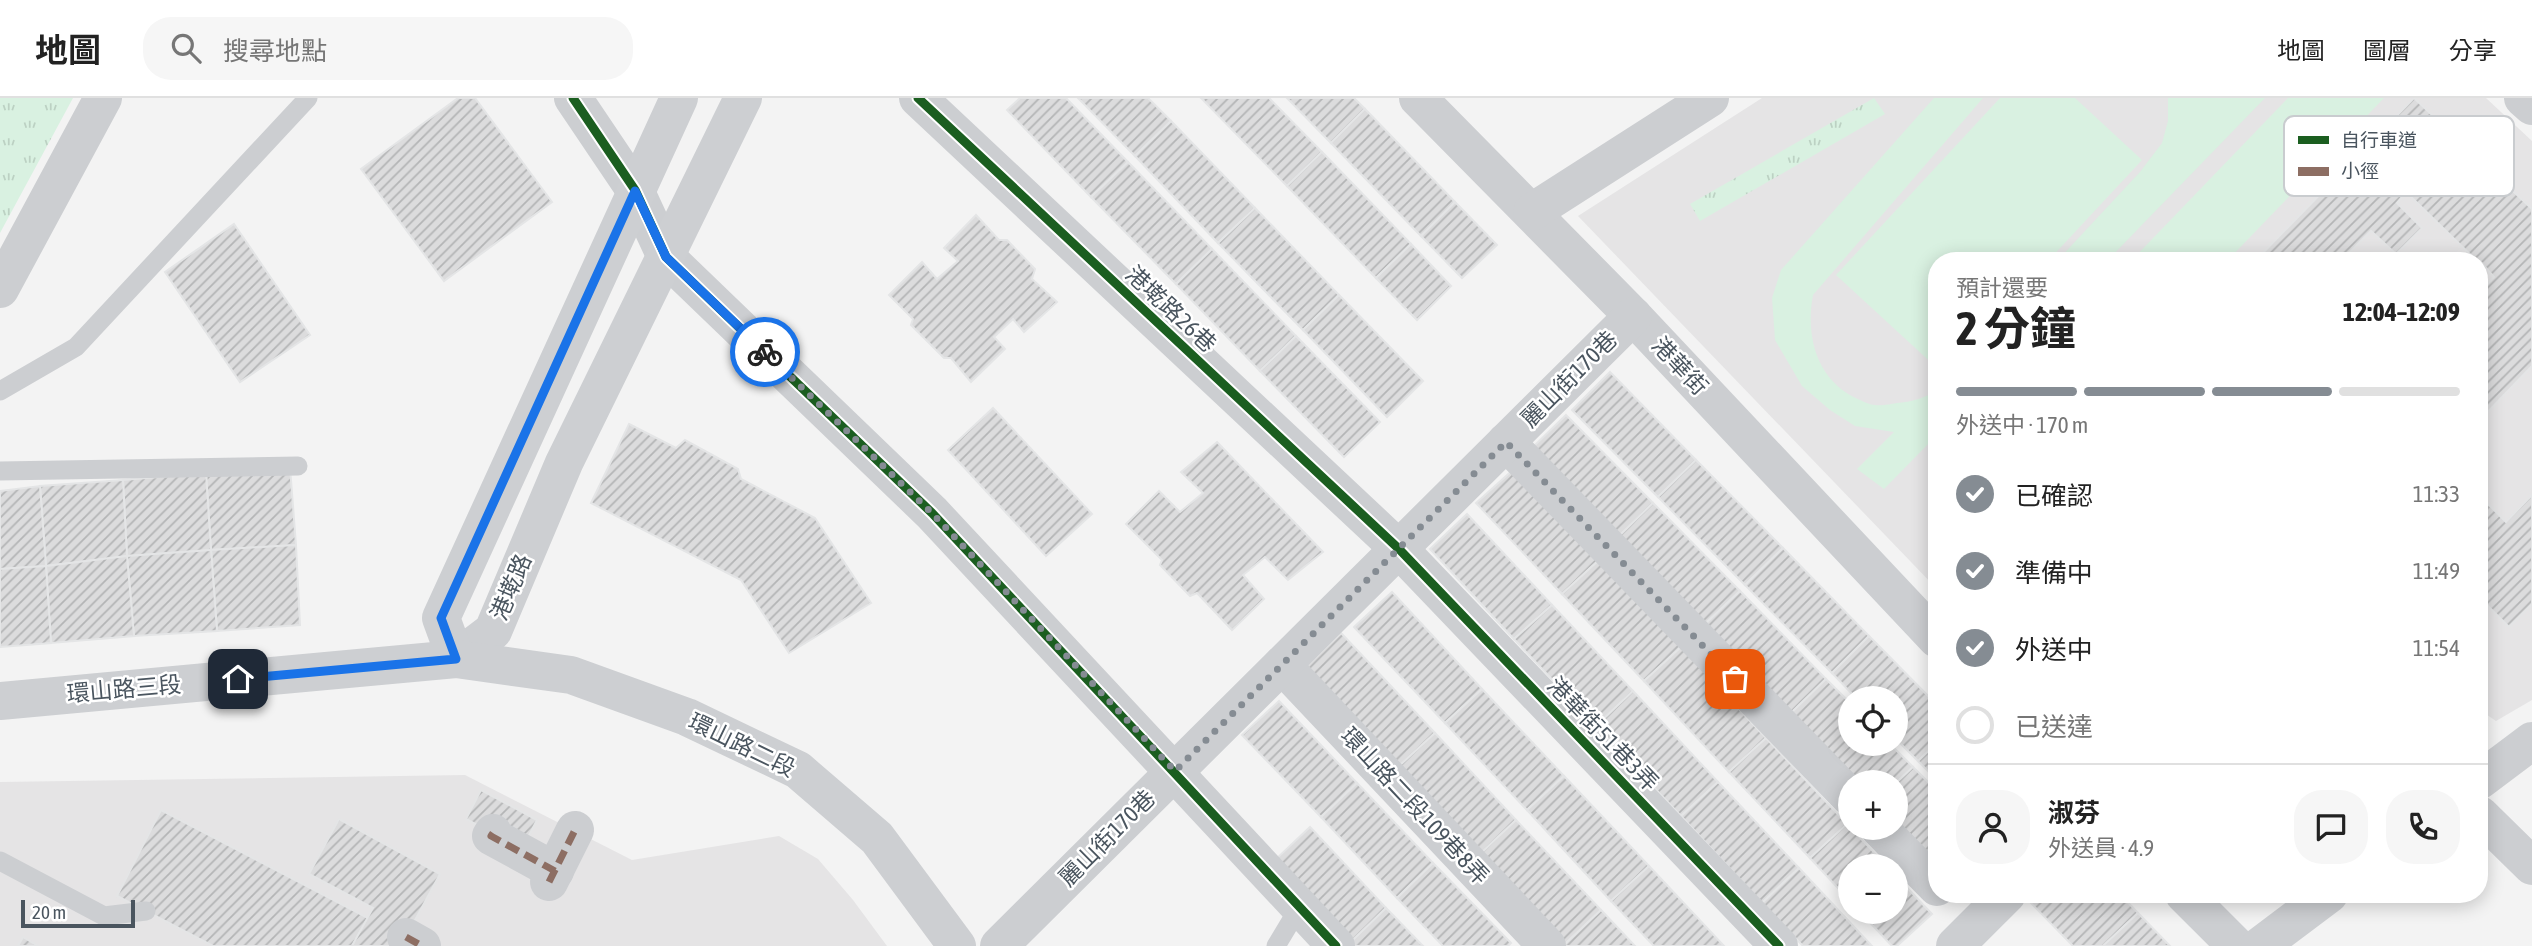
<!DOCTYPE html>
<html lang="zh-TW">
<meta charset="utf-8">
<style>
body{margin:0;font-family:"Asap Condensed","Noto Sans TC",sans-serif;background:#f6f6f6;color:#222;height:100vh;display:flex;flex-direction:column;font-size:26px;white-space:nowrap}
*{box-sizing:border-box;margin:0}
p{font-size:23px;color:#767676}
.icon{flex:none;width:38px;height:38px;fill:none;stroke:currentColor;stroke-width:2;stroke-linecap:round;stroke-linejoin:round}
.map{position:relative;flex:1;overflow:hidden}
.drawer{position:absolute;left:1928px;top:154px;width:560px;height:651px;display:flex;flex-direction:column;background:#fff;border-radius:28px;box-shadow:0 4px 18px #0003}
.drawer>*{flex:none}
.tools{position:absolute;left:1838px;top:588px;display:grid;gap:14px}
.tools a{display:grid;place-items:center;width:70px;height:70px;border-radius:50%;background:#fff;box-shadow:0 4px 18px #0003;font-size:35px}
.scale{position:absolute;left:21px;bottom:18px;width:114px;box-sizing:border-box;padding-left:7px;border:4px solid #4a555f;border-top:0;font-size:19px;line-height:24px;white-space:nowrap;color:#4a555f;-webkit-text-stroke:5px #fff;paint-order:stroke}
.pin{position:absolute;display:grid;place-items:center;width:60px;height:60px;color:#fff;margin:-30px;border-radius:14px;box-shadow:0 4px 10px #0006}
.courier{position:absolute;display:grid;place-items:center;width:70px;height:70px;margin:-35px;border:5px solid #1a73e8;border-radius:50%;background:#fff;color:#222;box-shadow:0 2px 9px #0007}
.overview em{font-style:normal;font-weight:700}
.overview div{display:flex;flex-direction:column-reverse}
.overview{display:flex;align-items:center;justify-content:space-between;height:119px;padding:0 28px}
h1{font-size:46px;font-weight:700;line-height:52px}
.bar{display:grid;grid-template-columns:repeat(4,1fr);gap:10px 7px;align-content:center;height:84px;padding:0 28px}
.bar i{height:9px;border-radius:5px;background:#e0e0e0}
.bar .selected{background:#858c93}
.bar p{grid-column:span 4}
.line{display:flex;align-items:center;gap:18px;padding:0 28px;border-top:2px solid #e0e0e0}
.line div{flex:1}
.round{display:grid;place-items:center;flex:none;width:74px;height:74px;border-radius:28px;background:#f6f6f6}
ol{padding:0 28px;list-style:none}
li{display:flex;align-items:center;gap:21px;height:77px}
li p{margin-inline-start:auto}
li .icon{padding:7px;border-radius:50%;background:#858c93;color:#fff;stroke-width:4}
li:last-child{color:#767676}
li i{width:38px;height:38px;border:4px solid #e0e0e0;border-radius:50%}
header{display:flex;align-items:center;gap:42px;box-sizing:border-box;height:98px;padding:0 35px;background:#fff;border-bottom:2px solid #e0e0e0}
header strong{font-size:33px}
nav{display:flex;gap:38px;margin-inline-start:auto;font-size:24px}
.search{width:490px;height:63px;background:#f6f6f6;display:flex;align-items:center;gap:18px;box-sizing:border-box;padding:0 24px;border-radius:28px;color:#767676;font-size:26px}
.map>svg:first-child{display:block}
</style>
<header>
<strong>地圖</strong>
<div class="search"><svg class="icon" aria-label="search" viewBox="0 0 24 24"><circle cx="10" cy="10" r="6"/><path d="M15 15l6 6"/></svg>搜尋地點</div>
<nav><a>地圖</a><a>圖層</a><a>分享</a></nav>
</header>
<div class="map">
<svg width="2532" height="848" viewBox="0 0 2532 848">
<defs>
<pattern id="park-tufts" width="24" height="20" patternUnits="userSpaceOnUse" patternTransform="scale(1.75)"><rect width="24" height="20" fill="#d9f1e1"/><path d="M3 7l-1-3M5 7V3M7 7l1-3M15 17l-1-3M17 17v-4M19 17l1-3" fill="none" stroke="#bcd1c3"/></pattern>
<pattern id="building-hatch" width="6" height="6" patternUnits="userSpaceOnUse" patternTransform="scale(1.75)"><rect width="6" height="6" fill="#dcdcdd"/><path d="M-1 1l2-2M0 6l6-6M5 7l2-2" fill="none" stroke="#b4b5b6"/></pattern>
</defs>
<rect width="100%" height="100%" fill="#f3f3f3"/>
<!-- education -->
<g fill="#e5e4e5">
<path d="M1762 0H2486L2532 43V602L2496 623 2480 612V163H1937V491L1578 118Z"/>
<path d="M465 677 632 762 779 738 818 761 853 802 887 848H0V684Z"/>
</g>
<!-- grass -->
<g fill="#d9f1e1">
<path d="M1934 0H1983L1813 197C1805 239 1817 284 1860 302 1865 304 1870 307 1875 307 1882 308 1890 306 1897 305 1910 304 1928 300 1937 291V337L1884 391 1857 371 1894 334 1855 328 1830 312 1802 288 1775 242 1772 200 1781 172Z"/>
<path d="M2000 0H2075L2142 62 2048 163H1937V270L1836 177Z"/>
<path d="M2168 0H2265L2107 163H2057L2140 74 2162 45 2168 23Z"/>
<path d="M2288 0H2384L2227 163H2131Z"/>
</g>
<!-- park -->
<g fill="url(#park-tufts)">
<path d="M0 0H73L0 135Z"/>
<path d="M1874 0 1885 16 1700 123 1690 106Z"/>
</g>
<!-- building -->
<g fill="url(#building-hatch)" stroke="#e4e5e6" stroke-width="2">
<path d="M458 0H475L552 104 444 183 361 71Z"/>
<path d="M1020 0H1066L1128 64 1091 99 1007 12Z"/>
<path d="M1078 0H1148L1171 23 1135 58Z"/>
<path d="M1201 0H1269L1322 54 1287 88Z"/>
<path d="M1287 0H1354L1365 11 1331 45Z"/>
<path d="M2414 0 2532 111V268L2480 322V194L2494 179 2480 163H2477L2406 94 2397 105 2422 130 2396 156 2371 133 2341 163H2255Z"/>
<path d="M1365 11 1455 104 1421 138 1331 45Z"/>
<path d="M1171 23 1255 110 1218 145 1135 58Z"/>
<path d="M1322 54 1411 146 1376 180 1287 88Z"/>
<path d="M1128 64 1212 151 1176 186 1091 99Z"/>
<path d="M1455 104 1497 147 1462 180 1421 138Z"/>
<path d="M1255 110 1339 197 1303 232 1218 145Z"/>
<path d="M976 117 999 142H1007L1035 171 1032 181 1057 204 1024 234 1013 221 994 239 1005 251 971 284 951 260H944L911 227 913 221 889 197 922 164 937 181 958 163 944 150Z"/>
<path d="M234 126 310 237 240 284 165 174Z"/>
<path d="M1411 146 1451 188 1417 222 1376 180Z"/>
<path d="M1212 151 1296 238 1260 273 1176 186Z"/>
<path d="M1339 197 1423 283 1387 319 1303 232Z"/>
<path d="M1296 238 1380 324 1344 359 1260 273Z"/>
<path d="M1610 274 1696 362 1658 399 1572 312Z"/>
<path d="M993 310 1092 416 1046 458 948 352Z"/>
<path d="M1566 317 1653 405 1618 439 1531 351Z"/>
<path d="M629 326 676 350 685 342 738 371 741 381 815 420 871 505 789 555 741 482 591 405Z"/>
<path d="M1217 344 1323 454 1288 482 1265 459 1243 477 1264 501 1232 532 1197 495 1190 498 1160 467 1162 462 1126 426 1159 393 1180 414 1203 395 1181 374Z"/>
<path d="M1696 362 1783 450 1745 487 1658 399Z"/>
<path d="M290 369 296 447 211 452 206 375Z"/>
<path d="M1514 371 1599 462 1562 496 1476 405Z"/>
<path d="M206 375 211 452 127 458 123 382Z"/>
<path d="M123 382 127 458 46 468 40 388Z"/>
<path d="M40 388 46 468 0 471V393Z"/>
<path d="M2532 397V506L2509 529 2480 500V398L2506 424Z"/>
<path d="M1653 405 1740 493 1704 527 1618 439Z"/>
<path d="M1467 416 1552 507 1514 541 1430 451Z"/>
<path d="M296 447 300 527 217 533 211 452Z"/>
<path d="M1783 450 1869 538 1832 575 1745 487Z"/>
<path d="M211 452 217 533 134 538 127 458Z"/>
<path d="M127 458 134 538 51 545 46 468Z"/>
<path d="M1599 462 1681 549 1644 583 1562 496Z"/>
<path d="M46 468 51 545 0 549V471Z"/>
<path d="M1740 493 1826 581 1791 615 1704 527Z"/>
<path d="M1392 494 1482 591 1445 625 1354 529Z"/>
<path d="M1552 507 1633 593 1596 628 1514 541Z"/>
<path d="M1341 535 1435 635 1397 670 1304 570Z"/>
<path d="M1869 538 1937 607V645L1918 663 1895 640V600H1856L1832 575Z"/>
<path d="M1681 549 1766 640 1729 674 1644 583Z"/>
<path d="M1826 581 1850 605V646H1890L1913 669 1895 686V684H1859L1791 615Z"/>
<path d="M1482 591 1564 678 1527 712 1445 625Z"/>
<path d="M1633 593 1718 684 1681 718 1596 628Z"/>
<path d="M1279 603 1357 685 1321 719 1242 637Z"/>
<path d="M1435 635 1516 722 1479 757 1397 670Z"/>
<path d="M1766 640 1847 726 1810 760 1729 674Z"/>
<path d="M1937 645V682L1918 663Z"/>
<path d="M1913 669 1937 693V764L1895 721V686Z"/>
<path d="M1564 678 1649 768 1611 803 1527 712Z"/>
<path d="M1718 684 1799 770 1762 805 1681 718Z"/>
<path d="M1357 685 1433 765 1397 800 1321 719Z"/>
<path d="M481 692 537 722 522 751 466 721Z"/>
<path d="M161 712 368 820 352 848H213L117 798Z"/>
<path d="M339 721 440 776 401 848H352L373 810 309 776Z"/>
<path d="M1516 722 1601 812 1564 847 1479 757Z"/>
<path d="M1847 726 1887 768H1850V803L1810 760Z"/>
<path d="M1310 729 1386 810 1350 845 1273 764Z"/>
<path d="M1433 765 1511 845 1508 848H1443L1397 800Z"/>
<path d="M1649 768 1724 848H1654L1611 803Z"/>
<path d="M1799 770 1872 848H1803L1762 805Z"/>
<path d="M1895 777 1932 816 1897 848H1892L1860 814H1895Z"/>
<path d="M2034 796H2120L2138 815 2103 848H2073L2028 802Z"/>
<path d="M1386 810 1423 848H1352L1350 845Z"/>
<path d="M1601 812 1635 848H1565L1564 847Z"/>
<path d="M2138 815 2170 848H2103Z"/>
<path d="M23 839 38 848H18Z"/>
</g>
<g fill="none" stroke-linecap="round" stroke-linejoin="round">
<!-- lane -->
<g stroke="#ccced1" stroke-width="19">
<path d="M0 293 76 249 308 0"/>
<path d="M0 373 298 368"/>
<path d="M0 763 104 818 146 813"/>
<path d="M1276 848 1300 808"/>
</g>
<!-- street -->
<g stroke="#ccced1" stroke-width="38">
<path d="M573 0 635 92 666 159 932 415 1336 848"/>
<path d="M918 0 1399 451 1779 848"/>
<path d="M1418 0 1633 218 1937 541"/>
<path d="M2523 0 2532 8"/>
<path d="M1532 114 1710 0"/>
<path d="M0 191 103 0"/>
<path d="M1506 344 1850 699"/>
<path d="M1282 567 1547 848"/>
<path d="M2480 682 2532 643"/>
<path d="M2480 717 2532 768"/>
<path d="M1879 730 1937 789"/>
<path d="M493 735 491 738 555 773"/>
<path d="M549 784 575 732"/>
<path d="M2184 796 2236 848"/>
<path d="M406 839 422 848"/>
<path d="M999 848 1633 218"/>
<path d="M1955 848 2007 796"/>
<path d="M2260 848 2329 796"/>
</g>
<!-- secondary -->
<g stroke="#cdcfd2" stroke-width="38">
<path d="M456 561 493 533 564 365 743 0"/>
<path d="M456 561 441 520 679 0"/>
<path d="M0 603 456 561 571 577 687 619 798 672 877 740 957 848"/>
</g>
<!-- quiet -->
<g stroke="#8d6e63" stroke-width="7" stroke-dasharray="14 7" stroke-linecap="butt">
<path d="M493 735 491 738 555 773"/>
<path d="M549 784 575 732"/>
<path d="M406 839 422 848"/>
</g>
<!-- cycleway casing -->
<g stroke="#fff" stroke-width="13">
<g id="cycleway">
<path d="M573 0 635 92 666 159 932 415 1336 848"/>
<path d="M918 0 1399 451 1779 848"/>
</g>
</g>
<!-- cycleway -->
<use href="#cycleway" stroke="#1b5e20" stroke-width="9"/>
</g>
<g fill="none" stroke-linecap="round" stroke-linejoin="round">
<!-- done -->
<path stroke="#858c93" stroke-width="7" stroke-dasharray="0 12.6" d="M765 254 932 415 1175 673 1506 344 1735 581"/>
<!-- route -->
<path stroke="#1a73e8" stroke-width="9" d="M238 581 456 561 441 520 635 93 666 159 765 254"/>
</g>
<g text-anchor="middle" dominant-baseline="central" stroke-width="5" stroke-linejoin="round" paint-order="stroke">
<!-- street labels -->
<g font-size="23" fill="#4a555f" stroke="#fff">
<text transform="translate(1171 211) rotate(43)">港墘路26巷</text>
<text transform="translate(1680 268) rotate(47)">港華街</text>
<text transform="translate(1569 281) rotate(-45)">麗山街170巷</text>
<text transform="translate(511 489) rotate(-67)">港墘路</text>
<text transform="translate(124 591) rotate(-5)">環山路三段</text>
<text transform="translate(1603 636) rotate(46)">港華街51巷3弄</text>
<text transform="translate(742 647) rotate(26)">環山路二段</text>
<text transform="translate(1415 708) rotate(47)">環山路二段109巷8弄</text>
<text transform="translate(1107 740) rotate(-45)">麗山街170巷</text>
</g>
</g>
<!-- legend -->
<rect x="2284" y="18" width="230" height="80" rx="10" fill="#fff" stroke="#c9cccf" stroke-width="2"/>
<rect x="2298" y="38" width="31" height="8" fill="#1b5e20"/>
<rect x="2298" y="69" width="31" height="9" fill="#8d6e63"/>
<g font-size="19" fill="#4a555f">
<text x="2341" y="49">自行車道</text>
<text x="2341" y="80">小徑</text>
</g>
</svg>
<div class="tools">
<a><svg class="icon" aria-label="locate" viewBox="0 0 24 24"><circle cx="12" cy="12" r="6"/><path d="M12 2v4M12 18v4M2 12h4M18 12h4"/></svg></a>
<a>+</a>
<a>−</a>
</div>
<div class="scale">20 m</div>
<div class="pin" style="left:1735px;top:581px;background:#ea580c"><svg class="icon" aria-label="bag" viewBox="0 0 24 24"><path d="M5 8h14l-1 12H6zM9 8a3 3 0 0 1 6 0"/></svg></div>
<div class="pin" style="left:238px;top:581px;background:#1f2937"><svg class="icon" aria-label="home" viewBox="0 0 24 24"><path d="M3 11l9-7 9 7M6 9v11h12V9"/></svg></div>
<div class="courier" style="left:765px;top:254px"><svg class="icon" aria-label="bike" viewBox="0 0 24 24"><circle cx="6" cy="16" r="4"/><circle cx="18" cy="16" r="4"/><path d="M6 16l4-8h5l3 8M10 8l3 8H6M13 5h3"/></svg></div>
<section class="drawer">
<div class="overview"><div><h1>2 分鐘</h1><p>預計還要</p></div><em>12:04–12:09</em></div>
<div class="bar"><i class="selected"></i><i class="selected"></i><i class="selected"></i><i></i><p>外送中 · 170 m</p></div>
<ol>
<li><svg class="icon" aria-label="check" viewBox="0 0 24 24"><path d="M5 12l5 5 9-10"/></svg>已確認<p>11:33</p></li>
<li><svg class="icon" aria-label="check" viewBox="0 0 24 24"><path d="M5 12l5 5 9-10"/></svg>準備中<p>11:49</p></li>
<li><svg class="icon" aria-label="check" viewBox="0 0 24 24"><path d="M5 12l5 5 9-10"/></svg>外送中<p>11:54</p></li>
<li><i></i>已送達</li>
</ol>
<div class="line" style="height:126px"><a class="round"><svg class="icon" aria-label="person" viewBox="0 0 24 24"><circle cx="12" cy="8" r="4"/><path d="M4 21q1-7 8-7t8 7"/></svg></a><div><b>淑芬</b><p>外送員 · 4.9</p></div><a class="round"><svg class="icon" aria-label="chat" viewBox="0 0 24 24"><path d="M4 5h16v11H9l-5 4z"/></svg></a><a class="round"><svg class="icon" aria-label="phone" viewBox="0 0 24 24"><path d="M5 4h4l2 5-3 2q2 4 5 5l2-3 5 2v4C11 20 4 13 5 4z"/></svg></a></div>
</section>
</div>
